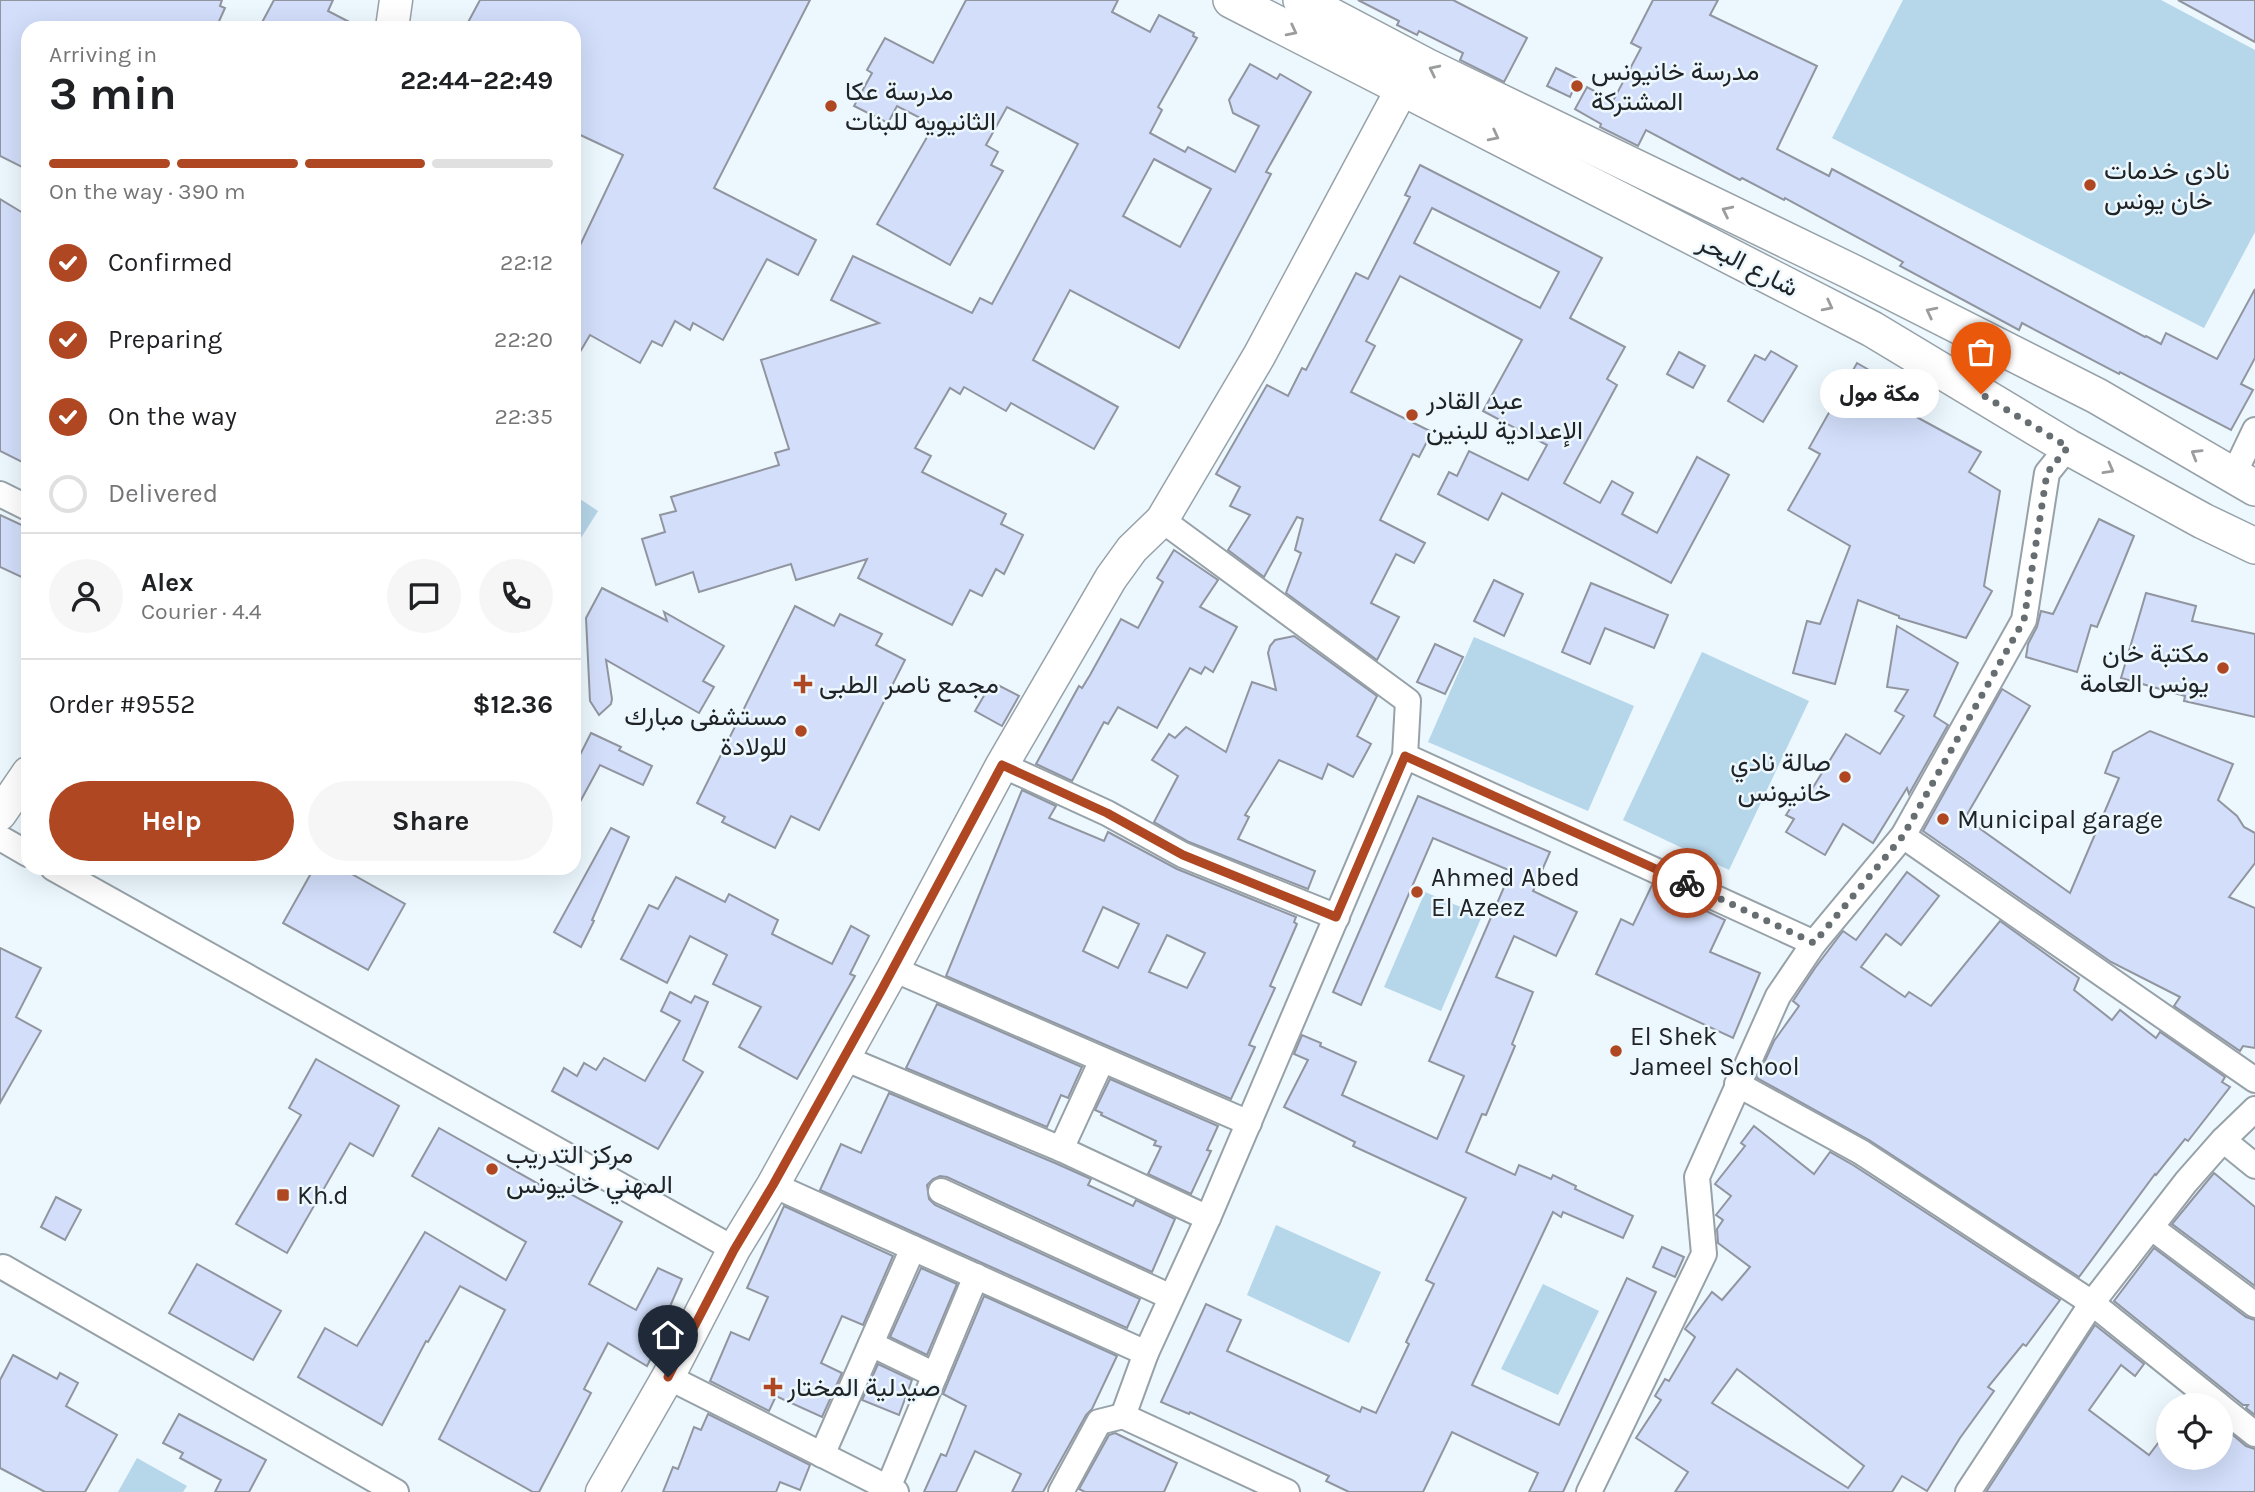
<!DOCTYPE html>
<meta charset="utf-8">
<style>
body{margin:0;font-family:Karla,Vazirmatn,sans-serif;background:#f6f6f6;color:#202124;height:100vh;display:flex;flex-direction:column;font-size:26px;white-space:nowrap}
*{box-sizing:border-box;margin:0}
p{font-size:23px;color:#757577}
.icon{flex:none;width:38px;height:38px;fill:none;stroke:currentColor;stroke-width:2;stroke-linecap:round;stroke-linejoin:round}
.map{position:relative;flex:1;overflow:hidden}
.sheet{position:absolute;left:21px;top:21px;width:560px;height:854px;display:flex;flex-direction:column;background:#fff;border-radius:21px;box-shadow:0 7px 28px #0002}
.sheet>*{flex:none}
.fabs{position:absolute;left:2156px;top:1393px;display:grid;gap:14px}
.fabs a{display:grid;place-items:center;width:77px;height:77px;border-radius:50%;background:#fff;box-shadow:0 7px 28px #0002;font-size:35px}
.pin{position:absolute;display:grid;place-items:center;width:60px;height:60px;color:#fff;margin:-72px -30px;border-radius:50% 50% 50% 0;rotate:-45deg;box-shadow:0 0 7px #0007}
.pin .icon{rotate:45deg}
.courier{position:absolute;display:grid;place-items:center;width:70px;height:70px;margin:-35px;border:5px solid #ae4722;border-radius:50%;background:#fff;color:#222;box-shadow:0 2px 9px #0007}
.bubble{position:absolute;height:49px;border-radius:24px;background:#fff;box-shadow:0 7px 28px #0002;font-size:23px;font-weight:700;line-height:49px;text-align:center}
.head em{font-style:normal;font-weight:700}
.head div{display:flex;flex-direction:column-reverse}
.head{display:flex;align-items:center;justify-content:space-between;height:119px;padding:0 28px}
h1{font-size:46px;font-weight:700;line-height:52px}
.bar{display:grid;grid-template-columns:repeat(4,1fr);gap:10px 7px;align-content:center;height:84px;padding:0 28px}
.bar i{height:9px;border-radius:5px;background:#e0e0e0}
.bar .on{background:#ae4722}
.bar p{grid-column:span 4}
.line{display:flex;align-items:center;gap:18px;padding:0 28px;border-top:2px solid #e0e0e0}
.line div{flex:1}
.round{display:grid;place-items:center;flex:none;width:74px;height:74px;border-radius:37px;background:#f6f6f6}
ol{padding:0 28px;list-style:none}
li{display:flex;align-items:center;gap:21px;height:77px}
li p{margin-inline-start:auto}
li .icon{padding:7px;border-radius:50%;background:#ae4722;color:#fff;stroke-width:4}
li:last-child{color:#757577}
li i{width:38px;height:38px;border:4px solid #e0e0e0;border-radius:50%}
.cta{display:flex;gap:14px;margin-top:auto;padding:14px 28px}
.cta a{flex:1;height:80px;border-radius:42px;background:#ae4722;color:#fff;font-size:28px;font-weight:700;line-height:80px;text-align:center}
.cta a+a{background:#f6f6f6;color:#202124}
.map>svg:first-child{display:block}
</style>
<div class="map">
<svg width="2255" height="1492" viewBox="0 0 2255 1492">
<rect width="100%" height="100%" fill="#ecf7fe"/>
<!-- green -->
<g fill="#b6d6e9">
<path d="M1903 0H2161L2255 50V232L2204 328 1832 138Z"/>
<path d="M574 495 598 511 574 549Z"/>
<path d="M1474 637 1634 706 1588 811 1428 742Z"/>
<path d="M1702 652 1809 701 1729 870 1623 820Z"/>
<path d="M1425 892 1482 916 1441 1011 1384 987Z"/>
<path d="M1276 1225 1381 1272 1349 1343 1247 1295Z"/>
<path d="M1543 1284 1599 1311 1558 1395 1501 1369Z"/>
<path d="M137 1458 187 1486 183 1492H118Z"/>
</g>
<!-- building -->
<g fill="#d2defa" stroke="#91959f" stroke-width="2" fill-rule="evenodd">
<path d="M0 0H222L220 6 225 8 216 28H28V170L0 156Z"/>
<path d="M274 0H333L328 11 361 28H259Z"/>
<path d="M480 0H810L714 188 816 240 798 275 767 259 723 340 693 323 690 330 675 321 662 346 652 341 640 363 590 335 574 362V258L623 155 574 132V28H465Z"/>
<path d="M966 0H1118L1112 12 1150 32 1159 15 1194 33 1193 36 1197 38 1158 107 1162 110 1150 133 1185 152 1188 147 1235 172 1259 126 1233 113 1229 100 1250 64 1277 79 1280 74 1311 92 1266 172 1271 174 1179 348 1070 290 1033 360 1118 407 1094 449 1011 403 1006 411 964 387 960 394 950 388 915 448 931 456 922 472 1006 514 1001 524 1023 535 1004 574 996 569 982 596 970 590 952 625 858 578 867 559 796 580 791 564 699 592 693 572 656 585 642 539 665 532 660 515 676 511 671 497 779 465 775 453 789 449 761 360 879 323 831 300 853 256 972 313 980 298 992 304 1078 144 1007 107 986 145 998 152 991 165 1003 171 950 265 877 224 934 125 897 106 888 123 854 106 872 73 867 70 885 38 933 63ZM1154 159 1211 189 1180 247 1123 216Z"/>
<path d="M1358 0H1453L1527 38 1504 82 1460 60 1463 53 1419 31 1417 35 1397 25 1399 21Z"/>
<path d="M1653 0H1718L1710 15 1817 66 1777 149 1829 176 1832 169 2145 337 2146 336 2161 344 2166 333 2217 359 2255 289V358L2241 384 2253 390 2231 430 2120 372 2119 374 2022 323 2019 330 1900 266 1903 262 1785 198 1784 200 1742 178 1740 180 1646 130 1638 146 1600 127 1601 124 1575 109 1587 87 1613 101 1641 48 1631 43Z"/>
<path d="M2178 0H2255V42Z"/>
<path d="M1556 68 1578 79 1570 97 1547 86Z"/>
<path d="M1420 165 1602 258 1570 318 1625 347 1607 379 1617 385 1564 483 1600 503 1612 481 1633 493 1622 514 1657 533 1697 457 1729 475 1671 583 1502 493 1488 520 1438 494 1449 472 1457 476 1469 451 1528 480 1547 445 1483 411 1522 340 1400 276 1366 341 1375 346 1351 392 1432 432 1419 457 1413 454 1380 520 1425 543 1414 563 1396 554 1371 603 1399 617 1377 660 1286 593 1301 553 1295 550 1303 519 1297 517 1264 577 1228 550 1250 515 1230 506 1240 487 1216 474 1267 385 1288 396 1302 368 1306 370 1356 273 1368 279 1410 197 1405 195ZM1432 208 1559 272 1540 308 1414 243Z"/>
<path d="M0 199 28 216V465L0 451Z"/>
<path d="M1771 351 1797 366 1763 422 1728 401 1755 355 1765 360Z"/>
<path d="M1679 352 1705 366 1693 388 1667 374Z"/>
<path d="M1857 363 1909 393 1900 408 1981 452 1969 472 2000 491 1984 586 1992 591 1966 638 1899 618V616L1858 600 1835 684 1793 673 1807 621 1820 624 1850 546 1788 510 1820 454 1809 448Z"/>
<path d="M0 515 28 528V580L0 567Z"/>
<path d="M2099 519 2134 536 2097 627 2091 625 2077 672 2026 657 2028 644 2037 627 2041 611 2053 614Z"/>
<path d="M1174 550 1218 580 1200 607 1237 627 1213 672 1205 667 1201 674 1190 668 1157 728 1118 707 1108 724 1104 722 1072 781 1036 764 1079 686 1082 688 1090 675 1121 619 1138 628 1163 582 1157 578Z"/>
<path d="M1494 580 1523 594 1504 636 1474 621Z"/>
<path d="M1591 583 1668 615 1654 648 1605 628 1590 664 1562 652Z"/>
<path d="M602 588 667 621 664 612 724 646 703 681 714 687 699 713 606 660 612 699 611 704 599 715 590 701 586 618Z"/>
<path d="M2146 593 2196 606 2192 621 2255 634V717L2184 701 2185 696 2121 678Z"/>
<path d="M795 606 834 626 840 614 882 634 876 645 905 660 819 830 791 816 775 848 722 822 725 817 697 803Z"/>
<path d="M1897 626 1958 663 1934 716 1948 725 1909 794 1907 788 1873 843 1843 824 1825 855 1786 832 1794 819 1786 815 1797 798 1804 802 1846 734 1880 754 1904 716 1895 711 1908 690 1887 687Z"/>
<path d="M1294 636 1377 696 1357 736 1371 744 1353 777 1328 764 1322 779 1279 760 1245 815 1249 817 1238 839 1315 871 1308 889 1189 842 1154 822 1178 776 1152 760 1169 734 1175 738 1186 727 1226 752 1252 682 1276 690 1268 653 1270 646 1275 640Z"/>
<path d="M1435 644 1463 657 1445 694 1417 682Z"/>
<path d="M992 682 1019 696 1002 726 975 711Z"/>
<path d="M2002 689 2030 706 1965 818 2070 893 2119 778 2105 773 2113 752 2150 731 2233 764 2218 800 2237 816 2244 827 2255 833V863L2229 897 2255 908V1048L2243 1046 2240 1051 2174 1006 2180 997 2111 962 1923 831Z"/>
<path d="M591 733 621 747 619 750 652 766 643 785 600 765 574 813V752L580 755Z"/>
<path d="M1022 790 1056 806 1049 818 1104 841 1108 832 1177 869 1296 917 1294 922 1297 924 1270 986 1275 988 1249 1045 1255 1047 1231 1099 946 976ZM1103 907 1139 924 1118 968 1083 951ZM1167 935 1205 953 1187 988 1149 972Z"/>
<path d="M1418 796 1550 852 1533 891 1577 912 1556 956 1514 936 1496 977 1533 992 1512 1044 1515 1046 1486 1115 1482 1114 1466 1152 1515 1175 1519 1165 1551 1179 1553 1175 1576 1186 1575 1189 1633 1216 1623 1238 1563 1212 1561 1217 1553 1212 1472 1385 1559 1425 1627 1278 1656 1292 1563 1492H1529L1538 1473 1452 1432 1423 1492H1349L1326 1481 1329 1476 1190 1412 1189 1414 1161 1402 1206 1304 1241 1320 1227 1351 1360 1412 1362 1407 1376 1413 1409 1344 1406 1342 1434 1284 1426 1280 1466 1198 1353 1146 1355 1142 1284 1107 1308 1060 1294 1054 1302 1035 1321 1043 1320 1046 1356 1062 1342 1095 1437 1139 1464 1076 1429 1061 1511 871 1433 838 1361 1005 1333 992Z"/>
<path d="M611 828 629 837 592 920 594 921 581 947 554 932Z"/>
<path d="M314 868H341L405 904 368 970 283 923Z"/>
<path d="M1907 872 1939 896 1901 945 1886 934 1861 967 1905 997 1909 992 1931 1006 2000 921 2079 978 2074 990 2112 1020 2120 1010 2156 1038 2160 1032 2225 1077 2222 1082 2230 1087 2188 1141 2185 1139 2156 1175 2155 1174 2079 1277 1869 1140 1757 1078 1774 1041 1799 1006 1793 1001 1815 968 1843 931 1856 940Z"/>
<path d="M676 877 725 902 729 894 778 920 772 934 832 964 851 926 869 936 850 974 855 976 797 1079 739 1047 761 1007 713 984 727 955 690 936 667 983 621 959 649 905 658 909Z"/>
<path d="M1652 885 1725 920 1710 952 1760 973 1733 1038 1596 974 1621 919 1633 925Z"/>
<path d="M0 948 41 968 16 1017 41 1031 0 1103Z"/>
<path d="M670 992 691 1003 695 996 708 1002 683 1060 703 1072 658 1149 552 1091 564 1068 577 1076 584 1063 596 1070 604 1058 645 1081 680 1021 661 1011Z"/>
<path d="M937 1004 1082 1067 1068 1098 1061 1095 1047 1127 906 1068Z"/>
<path d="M316 1059 399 1106 373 1156 350 1143 287 1253 236 1224 301 1115 289 1108Z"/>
<path d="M1110 1079 1218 1126 1207 1150 1211 1151 1191 1194 1148 1174 1161 1147 1154 1145 1156 1141 1101 1115 1102 1113 1095 1110Z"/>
<path d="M889 1093 1055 1163 1091 1179 1088 1185 1133 1206 1136 1200 1175 1219 1152 1272 947 1177 940 1176 933 1179 927 1185 929 1199 935 1205 1140 1299 1127 1328 820 1190 841 1144 861 1153Z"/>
<path d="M1754 1126 1814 1174 1830 1152 1853 1165 2060 1300 2026 1346 2023 1344 1988 1387 1994 1391 1960 1438 1927 1491 1902 1476 1892 1492H1675L1688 1472 1636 1438 1661 1400 1655 1396 1665 1379 1669 1381 1695 1337 1685 1329 1712 1292 1722 1300 1750 1267 1718 1243 1717 1229 1723 1220 1716 1215 1731 1196 1715 1184 1745 1146 1741 1143ZM1737 1369 1864 1466 1848 1488 1712 1403Z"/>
<path d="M439 1128 553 1192 556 1186 622 1222 589 1284 636 1310 658 1268 682 1279 657 1336 661 1338 647 1366 608 1343 584 1389 591 1393 539 1492H533L439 1439 505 1310 460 1286 428 1342 426 1341 382 1425 298 1377 325 1328 357 1346 425 1232 506 1280 526 1242 412 1176Z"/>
<path d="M2214 1173 2255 1207V1286L2172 1224Z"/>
<path d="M56 1197 81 1210 65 1240 41 1227Z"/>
<path d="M784 1206 893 1256 863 1325 842 1316 821 1363 842 1373 822 1417 776 1396 769 1411 710 1381 731 1332 749 1340 768 1297 747 1288Z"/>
<path d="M1662 1247 1684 1257 1675 1277 1653 1267Z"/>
<path d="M2154 1248 2246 1317 2255 1320V1415L2246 1408 2248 1405H2243L2114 1301Z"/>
<path d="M197 1264 281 1311 253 1360 169 1313Z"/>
<path d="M921 1268 957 1284 927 1355 890 1337Z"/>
<path d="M984 1296 1117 1356 1092 1409 1086 1415 1043 1492H1012L1021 1474 975 1451 956 1492H924L941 1454 946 1456 966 1406 943 1394Z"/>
<path d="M2095 1325 2144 1364 2135 1376 2121 1365 2089 1410 2149 1455 2168 1430V1458H2221V1437L2227 1430 2246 1446 2255 1449V1492H1986Z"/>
<path d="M13 1355 57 1379 60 1373 78 1383 66 1406 117 1435 85 1492H45L0 1468V1380Z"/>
<path d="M878 1364 912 1380 899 1415 862 1400Z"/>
<path d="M179 1414 266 1460 249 1492H215L221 1480 180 1458 183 1453 163 1443Z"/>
<path d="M708 1414 810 1465 800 1490 780 1482 776 1492H663L673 1467 678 1469 694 1427 701 1430Z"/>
<path d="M1115 1433 1177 1463 1164 1492H1085L1079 1489 1109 1435Z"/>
</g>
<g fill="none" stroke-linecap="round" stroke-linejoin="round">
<!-- minor casing -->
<g stroke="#97a2a8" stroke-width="28">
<g id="minor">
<path d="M2233 476 2255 430"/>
<path d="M0 494 28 508"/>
<path d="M1405 756 1814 943 1903 836 2024 620 2047 473 2068 447"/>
<path d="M1002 765 1107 813 1183 855 1337 917"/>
<path d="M1903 836 2255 1080"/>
<path d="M0 838 28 854"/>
<path d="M53 868 734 1249"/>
<path d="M893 969 1249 1123"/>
<path d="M844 1058 1061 1149 1208 1218"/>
<path d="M1737 1084 1861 1152 2092 1303 2219 1405"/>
<path d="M2223 1140 2255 1166"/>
<path d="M1061 1149 1102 1060"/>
<path d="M773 1185 1146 1353"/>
<path d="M941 1191 1171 1297"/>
<path d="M2152 1228 2255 1305"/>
<path d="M3 1267 396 1492"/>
<path d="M871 1344 935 1375"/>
<path d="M668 1377 896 1492"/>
<path d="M2221 1407 2255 1434"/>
<path d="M1123 1416 1146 1353 1208 1218 1405 756 1408 701 1162 520"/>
<path d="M822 1455 913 1248"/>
<path d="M888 1488 976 1276"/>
<path d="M1061 1492 1099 1422 1123 1416 1287 1492"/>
<path d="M1589 1492 1704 1254 1697 1177 1778 996 1814 943"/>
<path d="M1968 1492 2092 1303 2186 1182 2223 1140 2255 1109"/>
</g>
</g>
<!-- tertiary casing -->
<g stroke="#97a2a8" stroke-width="35">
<g id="tertiary">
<path d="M392 28 396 0"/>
<path d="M0 814 28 773"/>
<path d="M602 1492 668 1377 734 1249 773 1185 893 969 1002 765 1111 578 1132 549 1162 520 1259 356 1402 89"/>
</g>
</g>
<!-- secondary casing -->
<g stroke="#97a2a8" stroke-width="38">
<g id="secondary">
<path d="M1231 0 1872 329 2068 447 2203 521 2255 546"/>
<path d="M1301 0 1426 66 1850 271 2097 396 2255 488"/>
</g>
</g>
<!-- minor -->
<use href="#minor" stroke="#fff" stroke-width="24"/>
<!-- tertiary -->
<use href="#tertiary" stroke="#fff" stroke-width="32"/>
<!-- secondary -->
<use href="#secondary" stroke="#fff" stroke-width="35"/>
</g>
<!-- one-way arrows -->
<defs><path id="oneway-chevron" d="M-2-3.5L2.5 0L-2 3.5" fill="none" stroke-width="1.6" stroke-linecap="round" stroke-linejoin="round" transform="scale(1.75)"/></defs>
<g stroke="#9b9c9e">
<use href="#oneway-chevron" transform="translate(1292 31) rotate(27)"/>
<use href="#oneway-chevron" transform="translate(1434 70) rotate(-154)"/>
<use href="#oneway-chevron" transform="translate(1494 136) rotate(27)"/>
<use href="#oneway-chevron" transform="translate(1727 211) rotate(-154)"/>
<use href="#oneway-chevron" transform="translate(1828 306) rotate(27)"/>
<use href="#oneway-chevron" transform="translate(1931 312) rotate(-153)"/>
<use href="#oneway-chevron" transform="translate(2196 454) rotate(-149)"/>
<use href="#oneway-chevron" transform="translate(2109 469) rotate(29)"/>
</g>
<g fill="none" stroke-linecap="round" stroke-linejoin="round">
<!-- done -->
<path stroke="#676e72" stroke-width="7" stroke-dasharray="0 12.6" d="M1687 883 1814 943 1903 836 2024 620 2047 473 2068 447 1981 394"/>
<!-- route -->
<path stroke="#ae4722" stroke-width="9" d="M668 1377 734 1250 773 1185 881 991 1002 765 1107 813 1183 855 1336 917 1405 756 1687 883"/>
</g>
<!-- markers -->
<g fill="#ae4722" stroke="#ecf7fe" stroke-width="2.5">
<circle cx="1577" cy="86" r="7"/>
<circle cx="831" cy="106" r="7"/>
<circle cx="2090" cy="185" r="7"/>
<circle cx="1412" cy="415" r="7"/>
<circle cx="2223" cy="668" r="7"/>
<path d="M799.5 673.5h7v7h7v7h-7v7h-7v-7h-7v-7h7z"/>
<circle cx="801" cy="731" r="7"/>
<circle cx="1845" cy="777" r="7"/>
<circle cx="1943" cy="819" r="7"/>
<circle cx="1417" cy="892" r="7"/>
<circle cx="1616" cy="1051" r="7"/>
<circle cx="492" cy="1169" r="7"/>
<rect x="276" y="1188" width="14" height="14" rx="3.5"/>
<path d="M769.5 1376.5h7v7h7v7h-7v7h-7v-7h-7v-7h7z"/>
</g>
<g text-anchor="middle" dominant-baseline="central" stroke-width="5" stroke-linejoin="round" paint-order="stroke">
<!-- poi labels -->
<g font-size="26" fill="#202427" stroke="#ecf7fe" text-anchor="start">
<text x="1591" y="71">مدرسة خانيونس<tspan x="1591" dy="30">المشتركة</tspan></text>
<text x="845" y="91">مدرسة عكا<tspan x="845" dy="30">الثانيويه للبنات</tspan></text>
<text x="2104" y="170">نادى خدمات<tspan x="2104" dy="30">خان يونس</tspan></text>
<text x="1426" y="400">عبد القادر<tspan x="1426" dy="30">الإعدادية للبنين</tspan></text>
<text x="2209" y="653" text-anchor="end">مكتبة خان<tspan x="2209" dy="30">يونس العامة</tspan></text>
<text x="819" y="684">مجمع ناصر الطبى</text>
<text x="787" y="716" text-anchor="end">مستشفى مبارك<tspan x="787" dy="30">للولادة</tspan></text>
<text x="1831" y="762" text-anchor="end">صالة نادي<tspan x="1831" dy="30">خانيونس</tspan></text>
<text x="1957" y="819">Municipal garage</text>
<text x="1431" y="877">Ahmed Abed<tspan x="1431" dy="30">El Azeez</tspan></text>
<text x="1630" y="1036">El Shek<tspan x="1630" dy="30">Jameel School</tspan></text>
<text x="506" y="1154">مركز التدريب<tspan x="506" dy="30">المهني خانيونس</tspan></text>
<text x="297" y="1195">Kh.d</text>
<text x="787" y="1387">صيدلية المختار</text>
</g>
<!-- street labels -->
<g font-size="26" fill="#202427" stroke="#ecf7fe">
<text transform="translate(1748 265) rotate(27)">شارع البحر</text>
</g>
</g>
</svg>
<div class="fabs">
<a><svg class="icon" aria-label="locate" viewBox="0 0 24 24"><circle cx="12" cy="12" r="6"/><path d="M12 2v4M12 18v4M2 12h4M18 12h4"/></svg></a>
</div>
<div class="pin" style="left:1981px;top:394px;background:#ea580c"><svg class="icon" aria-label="bag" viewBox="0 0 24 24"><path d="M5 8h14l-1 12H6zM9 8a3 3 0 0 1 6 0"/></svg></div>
<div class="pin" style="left:668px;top:1377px;background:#1f2937"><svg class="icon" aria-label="home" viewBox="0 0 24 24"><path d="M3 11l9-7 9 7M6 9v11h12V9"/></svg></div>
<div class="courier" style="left:1687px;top:883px"><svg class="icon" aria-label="bike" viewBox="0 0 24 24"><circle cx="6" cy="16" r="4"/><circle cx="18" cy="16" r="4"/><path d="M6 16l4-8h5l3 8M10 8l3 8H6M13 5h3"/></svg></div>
<div class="bubble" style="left:1820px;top:369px;width:119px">مكة مول</div>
<section class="sheet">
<div class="head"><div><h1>3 min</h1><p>Arriving in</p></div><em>22:44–22:49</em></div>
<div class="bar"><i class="on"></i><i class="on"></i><i class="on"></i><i></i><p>On the way · 390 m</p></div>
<ol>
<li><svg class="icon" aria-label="check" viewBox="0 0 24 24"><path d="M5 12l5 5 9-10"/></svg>Confirmed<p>22:12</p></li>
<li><svg class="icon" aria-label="check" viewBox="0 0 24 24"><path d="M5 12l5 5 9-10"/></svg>Preparing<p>22:20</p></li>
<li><svg class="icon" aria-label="check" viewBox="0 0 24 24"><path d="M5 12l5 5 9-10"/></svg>On the way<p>22:35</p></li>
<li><i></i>Delivered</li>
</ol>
<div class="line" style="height:126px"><a class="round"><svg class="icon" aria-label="person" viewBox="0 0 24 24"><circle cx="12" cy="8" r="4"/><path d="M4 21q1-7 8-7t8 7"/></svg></a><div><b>Alex</b><p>Courier · 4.4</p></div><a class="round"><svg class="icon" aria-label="chat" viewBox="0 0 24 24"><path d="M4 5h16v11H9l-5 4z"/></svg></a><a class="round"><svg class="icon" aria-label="phone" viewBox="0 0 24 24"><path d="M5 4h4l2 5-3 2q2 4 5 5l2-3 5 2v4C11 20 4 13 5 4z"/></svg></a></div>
<div class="line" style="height:91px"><div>Order #9552</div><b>$12.36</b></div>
<div class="cta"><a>Help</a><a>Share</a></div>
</section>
</div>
